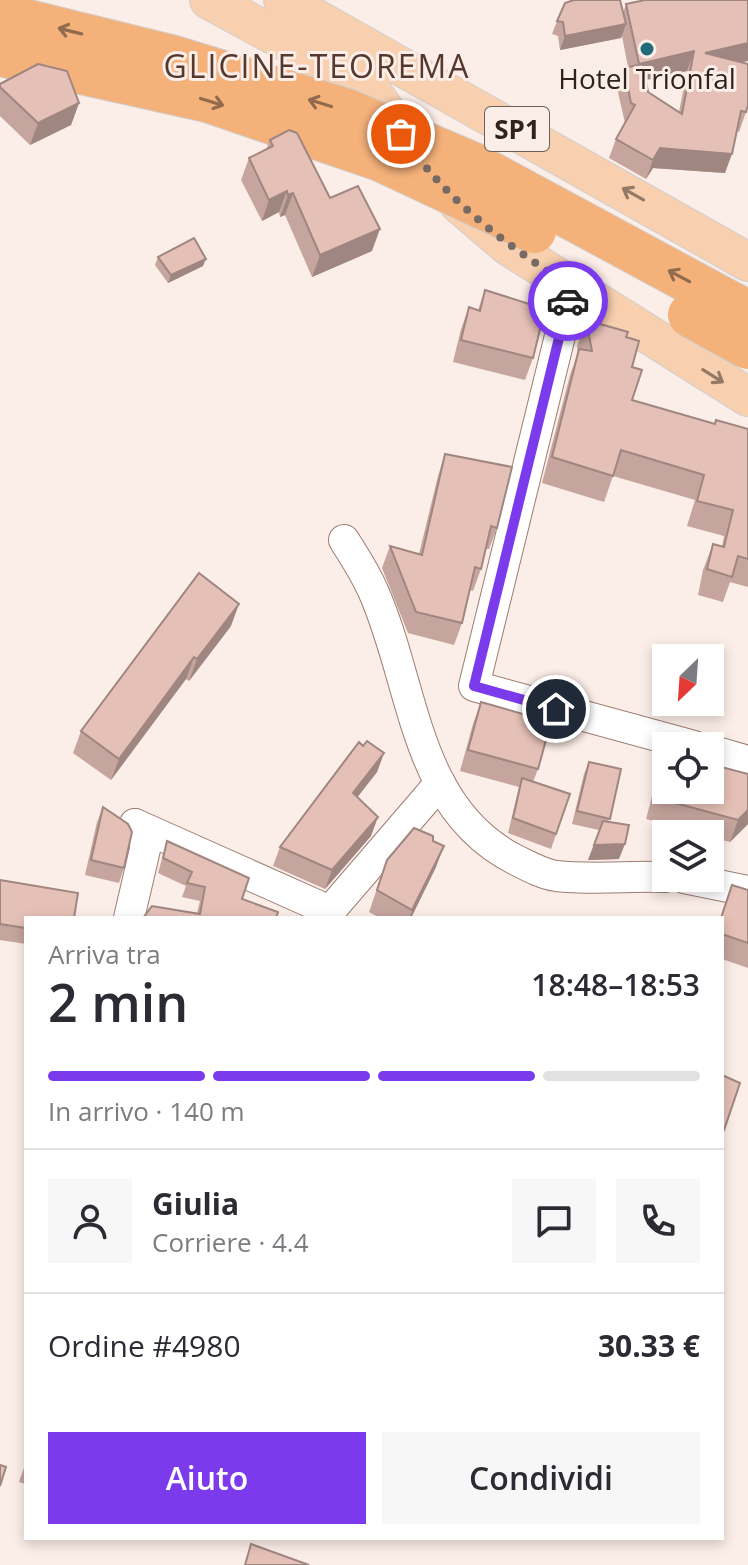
<!DOCTYPE html>
<html lang="it">
<meta charset="utf-8">
<style>
body{margin:0;font-family:"Open Sans",sans-serif;background:#f7f7f7;color:#2b2b33;height:100vh;display:flex;flex-direction:column;font-size:30px;white-space:nowrap}
*{box-sizing:border-box;margin:0}
p{font-size:26px;color:#7c7c81}
.icon{flex:none;width:44px;height:44px;fill:none;stroke:currentColor;stroke-width:2;stroke-linecap:round;stroke-linejoin:round}
.map{position:relative;flex:1;overflow:hidden}
.sheet{position:absolute;left:24px;top:916px;width:700px;height:624px;display:flex;flex-direction:column;background:#fff;border-radius:0px;box-shadow:0 4px 12px #0003}
.sheet>*{flex:none}
.needle{width:52px;rotate:205deg}
.buttons{position:absolute;left:652px;top:644px;display:grid;gap:16px}
.buttons a{display:grid;place-items:center;width:72px;height:72px;border-radius:0px;background:#fff;box-shadow:0 4px 12px #0003;font-size:40px}
.pin{position:absolute;display:grid;place-items:center;width:68px;height:68px;color:#fff;margin:-34px;border:4px solid #fff;border-radius:50%;box-shadow:0 2px 8px #0007}
.courier{position:absolute;display:grid;place-items:center;width:80px;height:80px;margin:-40px;border:6px solid #7c3aed;border-radius:50%;background:#fff;color:#222;box-shadow:0 2px 10px #0007}
.head em{font-style:normal;font-weight:600}
.head div{display:flex;flex-direction:column-reverse}
.head{display:flex;align-items:center;justify-content:space-between;height:136px;padding:0 24px}
h1{font-size:52px;font-weight:600;line-height:60px}
.bar{display:grid;grid-template-columns:repeat(4,1fr);gap:12px 8px;align-content:center;height:96px;padding:0 24px}
.bar i{height:10px;border-radius:6px;background:#e1e1e2}
.bar .active{background:#7c3aed}
.bar p{grid-column:span 4}
.line{display:flex;align-items:center;gap:20px;padding:0 24px;border-top:2px solid #e1e1e2}
.line div{flex:1}
.round{display:grid;place-items:center;flex:none;width:84px;height:84px;border-radius:0px;background:#f7f7f7}
.button{display:flex;gap:16px;margin-top:auto;padding:16px 24px}
.button a{flex:1;height:92px;border-radius:0px;background:#7c3aed;color:#fff;font-size:32px;font-weight:600;line-height:92px;text-align:center}
.button a+a{background:#f7f7f7;color:#2b2b33}
.map>svg:first-child{display:block}
</style>
<div class="map">
<svg width="748" height="1565" viewBox="0 0 748 1565">
<rect width="100%" height="100%" fill="#fbede7"/>
<g fill="none" stroke-linecap="round" stroke-linejoin="round">
<!-- minor casing -->
<g stroke="#9d7d71" stroke-width="32">
<g id="minor">
<path d="M572 287 474 686 694 746"/>
<path d="M344 540C355 557 366 574 374 593 415 686 414 809 516 860 528 866 542 874 556 876 591 880 630 876 666 877"/>
<path d="M710 750 748 761"/>
<path d="M135 824 330 911 440 783"/>
<path d="M684 878 748 891"/>
<path d="M129 918 146 845 135 824"/>
</g>
</g>
<!-- major casing -->
<g stroke="#d1cfce" stroke-width="40">
<g id="major">
<path d="M209 0 369 87 407 142"/>
<path d="M283 0 748 262"/>
<path d="M459 204 508 246 748 397"/>
</g>
</g>
<!-- minor -->
<use href="#minor" stroke="#fff" stroke-width="30"/>
<!-- major -->
<use href="#major" stroke="#f8d0af" stroke-width="38"/>
<!-- highway-bridge casing -->
<g stroke="#d1cfce" stroke-width="46" stroke-linecap="butt">
<g id="highway-bridge">
<path d="M0 15 171 57 347 111 474 165 748 313"/>
<path d="M0 54 207 100 380 159 534 231"/>
<path d="M690 315 748 347"/>
</g>
</g>
<!-- highway-bridge -->
<use href="#highway-bridge" stroke="#f4b17a" stroke-width="44"/>
</g>
<!-- wall -->
<g fill="#c5a59d" fill-rule="evenodd">
<path d="M626 4 742 62 746 112 739 132 737 131 725 173 653 168 646 179 609 158 616 139 625 123 617 88 624 68 628 67 622 36 621 38 560 50 558 36 552 34 557 21 623 13ZM687 71 679 112 648 92 646 80Z"/>
<path d="M0 84 79 103 71 125 30 145 0 116Z"/>
<path d="M270 140 330 198 372 251 312 277 285 215 280 217 279 212 262 221 241 180 249 158 266 150Z"/>
<path d="M158 257 203 266 168 283 155 265Z"/>
<path d="M485 290 533 358 525 380 453 362 461 329 469 307 478 310Z"/>
<path d="M586 320 626 337 632 367V400L714 424 748 429V587L730 582 723 602 698 595 703 570 713 544 722 546 724 536 687 526 695 500 613 476 604 502 542 483 570 375 578 353 577 346Z"/>
<path d="M445 454 497 528 489 549H486L481 569 473 591 470 590 462 623 454 645 408 633 382 568 390 546 419 554 438 476Z"/>
<path d="M231 626 189 681 186 679 111 780 73 753 81 731Z"/>
<path d="M481 702 538 769 533 782 570 794 551 849 508 833 519 787 460 771 473 724Z"/>
<path d="M363 746 384 753 377 772 357 797 371 836 325 889 273 866 280 847Z"/>
<path d="M666 752 748 774V824L730 842 710 837V834H701L646 819 658 773Z"/>
<path d="M589 762 621 769 608 822 619 859 588 860 599 830 572 824 584 774Z"/>
<path d="M103 807 124 868 119 883 85 875 97 822Z"/>
<path d="M167 841 242 899 278 912 197 913 200 901 182 897 186 886 158 873Z"/>
<path d="M387 860 436 867 411 918H380L369 912Z"/>
<path d="M0 880 26 918V944L0 940Z"/>
<path d="M732 885 748 890V968L722 959V918H721Z"/>
<path d="M26 1462V1484L19 1482Z"/>
</g>
<!-- shaded-wall -->
<g fill="#a08680">
<path d="M626 24 621 38 560 50 565 36Z"/>
<path d="M748 43V61L698 72 705 53Z"/>
<path d="M694 51 687 71 632 83 639 64Z"/>
<path d="M79 103 71 125 30 145 38 123Z"/>
<path d="M660 148 732 154 725 173 653 168 646 179 653 160Z"/>
<path d="M287 191 279 212 262 221 269 200Z"/>
<path d="M293 193 285 215 280 217 288 195Z"/>
<path d="M380 229 372 251 312 277 320 255Z"/>
<path d="M206 259 203 266 168 283 171 275Z"/>
<path d="M239 604 231 626 189 681 197 659Z"/>
<path d="M194 657 186 679 111 780 119 759Z"/>
<path d="M384 753 377 772 346 812 353 793Z"/>
<path d="M748 810V824L730 842 738 820Z"/>
<path d="M378 817 371 836 325 889 332 870Z"/>
<path d="M625 844 619 859 588 860 594 845Z"/>
<path d="M444 846 436 867 411 918H409Z"/>
</g>
<!-- building -->
<g fill="#e5c0b7" stroke="#a08680" stroke-width="2">
<path d="M574 0H620L626 24 565 36 563 22 557 21 565 3Z"/>
<path d="M645 0H748V43L705 53 748 64V105L746 112 741 111 732 154 660 148 653 160 616 139 635 105 631 103 624 68 643 64 648 92 682 114 694 51 639 64 626 4Z"/>
<path d="M38 64 67 71 79 103 38 123 0 87V84Z"/>
<path d="M289 130 297 133 330 198 358 186 380 229 320 255 293 193 288 195 287 191 269 200 249 158 273 146 270 140Z"/>
<path d="M194 238 206 259 171 275 158 257Z"/>
<path d="M485 290 545 309 533 358 461 340 469 307 480 311Z"/>
<path d="M586 320 628 332 626 337 639 341 632 367 642 370 632 400 715 424 716 420 748 429V559L738 556 732 577 707 569 713 544 724 547 733 510 697 501 704 475 621 450 613 476 552 457 579 349 592 351Z"/>
<path d="M445 454 512 467 497 528 491 526 481 569 475 567 462 623 416 612 390 546 422 555Z"/>
<path d="M199 573 239 604 197 659 194 657 119 759 81 731Z"/>
<path d="M481 702 551 722 538 769 468 750Z"/>
<path d="M367 741 384 753 353 793 378 817 332 870 280 847 359 742 363 746Z"/>
<path d="M666 752V790H710V764L748 774V810L738 820 653 797Z"/>
<path d="M589 762 621 769 610 819 577 811Z"/>
<path d="M522 778 570 794 556 834 513 818Z"/>
<path d="M103 807 128 824 132 832 124 868 91 860Z"/>
<path d="M603 821 629 825 625 844 594 845Z"/>
<path d="M414 828 433 836V841L444 846 412 910 377 890 387 860Z"/>
<path d="M167 841 249 878 242 899 278 912 276 918H143L152 906 200 914 205 887 187 883 192 872 163 858Z"/>
<path d="M0 880 78 893 74 918H26V928L0 924Z"/>
<path d="M732 885 748 890V943L722 934 721 918Z"/>
<path d="M722 1075 740 1083 724 1130 722 1129Z"/>
<path d="M0 1465 6 1467 0 1486Z"/>
<path d="M251 1544 309 1565H245Z"/>
</g>
<!-- one-way arrows -->
<defs><path id="oneway-shaft" d="M-6 0H5M1.5-3L5.5 0L1.5 3" fill="none" stroke-width="1.6" stroke-linecap="round" stroke-linejoin="round" transform="scale(2)"/></defs>
<g stroke="#926a4c">
<use href="#oneway-shaft" transform="translate(70 31) rotate(-166)"/>
<use href="#oneway-shaft" transform="translate(212 102) rotate(17)"/>
<use href="#oneway-shaft" transform="translate(320 103) rotate(-163)"/>
<use href="#oneway-shaft" transform="translate(679 276) rotate(-152)"/>
</g>
<g stroke="#947a66">
<use href="#oneway-shaft" transform="translate(633 194) rotate(-151)"/>
<use href="#oneway-shaft" transform="translate(713 376) rotate(32)"/>
</g>
<g fill="none" stroke-linecap="round" stroke-linejoin="round">
<!-- done -->
<path stroke="#776a64" stroke-width="8" stroke-dasharray="0 14.4" d="M401 134C445 200 506 245 572 287L568 301"/>
<!-- route -->
<path stroke="#7c3aed" stroke-width="10" d="M556 709 474 686 568 301"/>
</g>
<!-- markers -->
<circle fill="#236a78" stroke="#fbede7" stroke-width="3" cx="647" cy="49" r="8"/>
<g text-anchor="middle" dominant-baseline="central" stroke-width="6" stroke-linejoin="round" paint-order="stroke">
<!-- shield labels -->
<rect fill="#fbede7" stroke="#6d605a" stroke-width="2" x="485" y="107" width="64" height="44" rx="6"/>
<g font-size="26" font-weight="bold" fill="#30231e">
<text x="517" y="129">SP1</text>
</g>
<!-- poi labels -->
<g font-size="28" fill="#30231e" stroke="#fbede7">
<text x="647" y="78">Hotel Trionfal</text>
</g>
<!-- quarter labels -->
<g font-size="32" letter-spacing="2" fill="#55392f" stroke="#fbede7">
<text x="317" y="65">GLICINE-TEOREMA</text>
</g>
</g>
</svg>
<div class="buttons">
<a><svg class="needle" viewBox="-14 -14 28 28"><path d="M0-13l5 13h-10z" fill="#e53935"/><path d="M0 13l5-13h-10z" fill="#7c7c81"/></svg></a>
<a><svg class="icon" aria-label="locate" viewBox="0 0 24 24"><circle cx="12" cy="12" r="6"/><path d="M12 2v4M12 18v4M2 12h4M18 12h4"/></svg></a>
<a><svg class="icon" aria-label="layers" viewBox="0 0 24 24"><path d="M12 4l9 5-9 5-9-5zM3 14l9 5 9-5"/></svg></a>
</div>
<div class="pin" style="left:401px;top:134px;background:#ea580c"><svg class="icon" aria-label="bag" viewBox="0 0 24 24"><path d="M5 8h14l-1 12H6zM9 8a3 3 0 0 1 6 0"/></svg></div>
<div class="pin" style="left:556px;top:709px;background:#1f2937"><svg class="icon" aria-label="home" viewBox="0 0 24 24"><path d="M3 11l9-7 9 7M6 9v11h12V9"/></svg></div>
<div class="courier" style="left:568px;top:301px"><svg class="icon" aria-label="car" viewBox="0 0 24 24"><path d="M5 17H2v-5l4-1 3-4h7l3 4 3 1v5h-3M9 17h6M6 11h13"/><circle cx="7" cy="17" r="2"/><circle cx="17" cy="17" r="2"/></svg></div>
<section class="sheet">
<div class="head"><div><h1>2 min</h1><p>Arriva tra</p></div><em>18:48–18:53</em></div>
<div class="bar"><i class="active"></i><i class="active"></i><i class="active"></i><i></i><p>In arrivo · 140 m</p></div>
<div class="line" style="height:144px"><a class="round"><svg class="icon" aria-label="person" viewBox="0 0 24 24"><circle cx="12" cy="8" r="4"/><path d="M4 21q1-7 8-7t8 7"/></svg></a><div><b>Giulia</b><p>Corriere · 4.4</p></div><a class="round"><svg class="icon" aria-label="chat" viewBox="0 0 24 24"><path d="M4 5h16v11H9l-5 4z"/></svg></a><a class="round"><svg class="icon" aria-label="phone" viewBox="0 0 24 24"><path d="M5 4h4l2 5-3 2q2 4 5 5l2-3 5 2v4C11 20 4 13 5 4z"/></svg></a></div>
<div class="line" style="height:104px"><div>Ordine #4980</div><b>30.33 €</b></div>
<div class="button"><a>Aiuto</a><a>Condividi</a></div>
</section>
</div>
